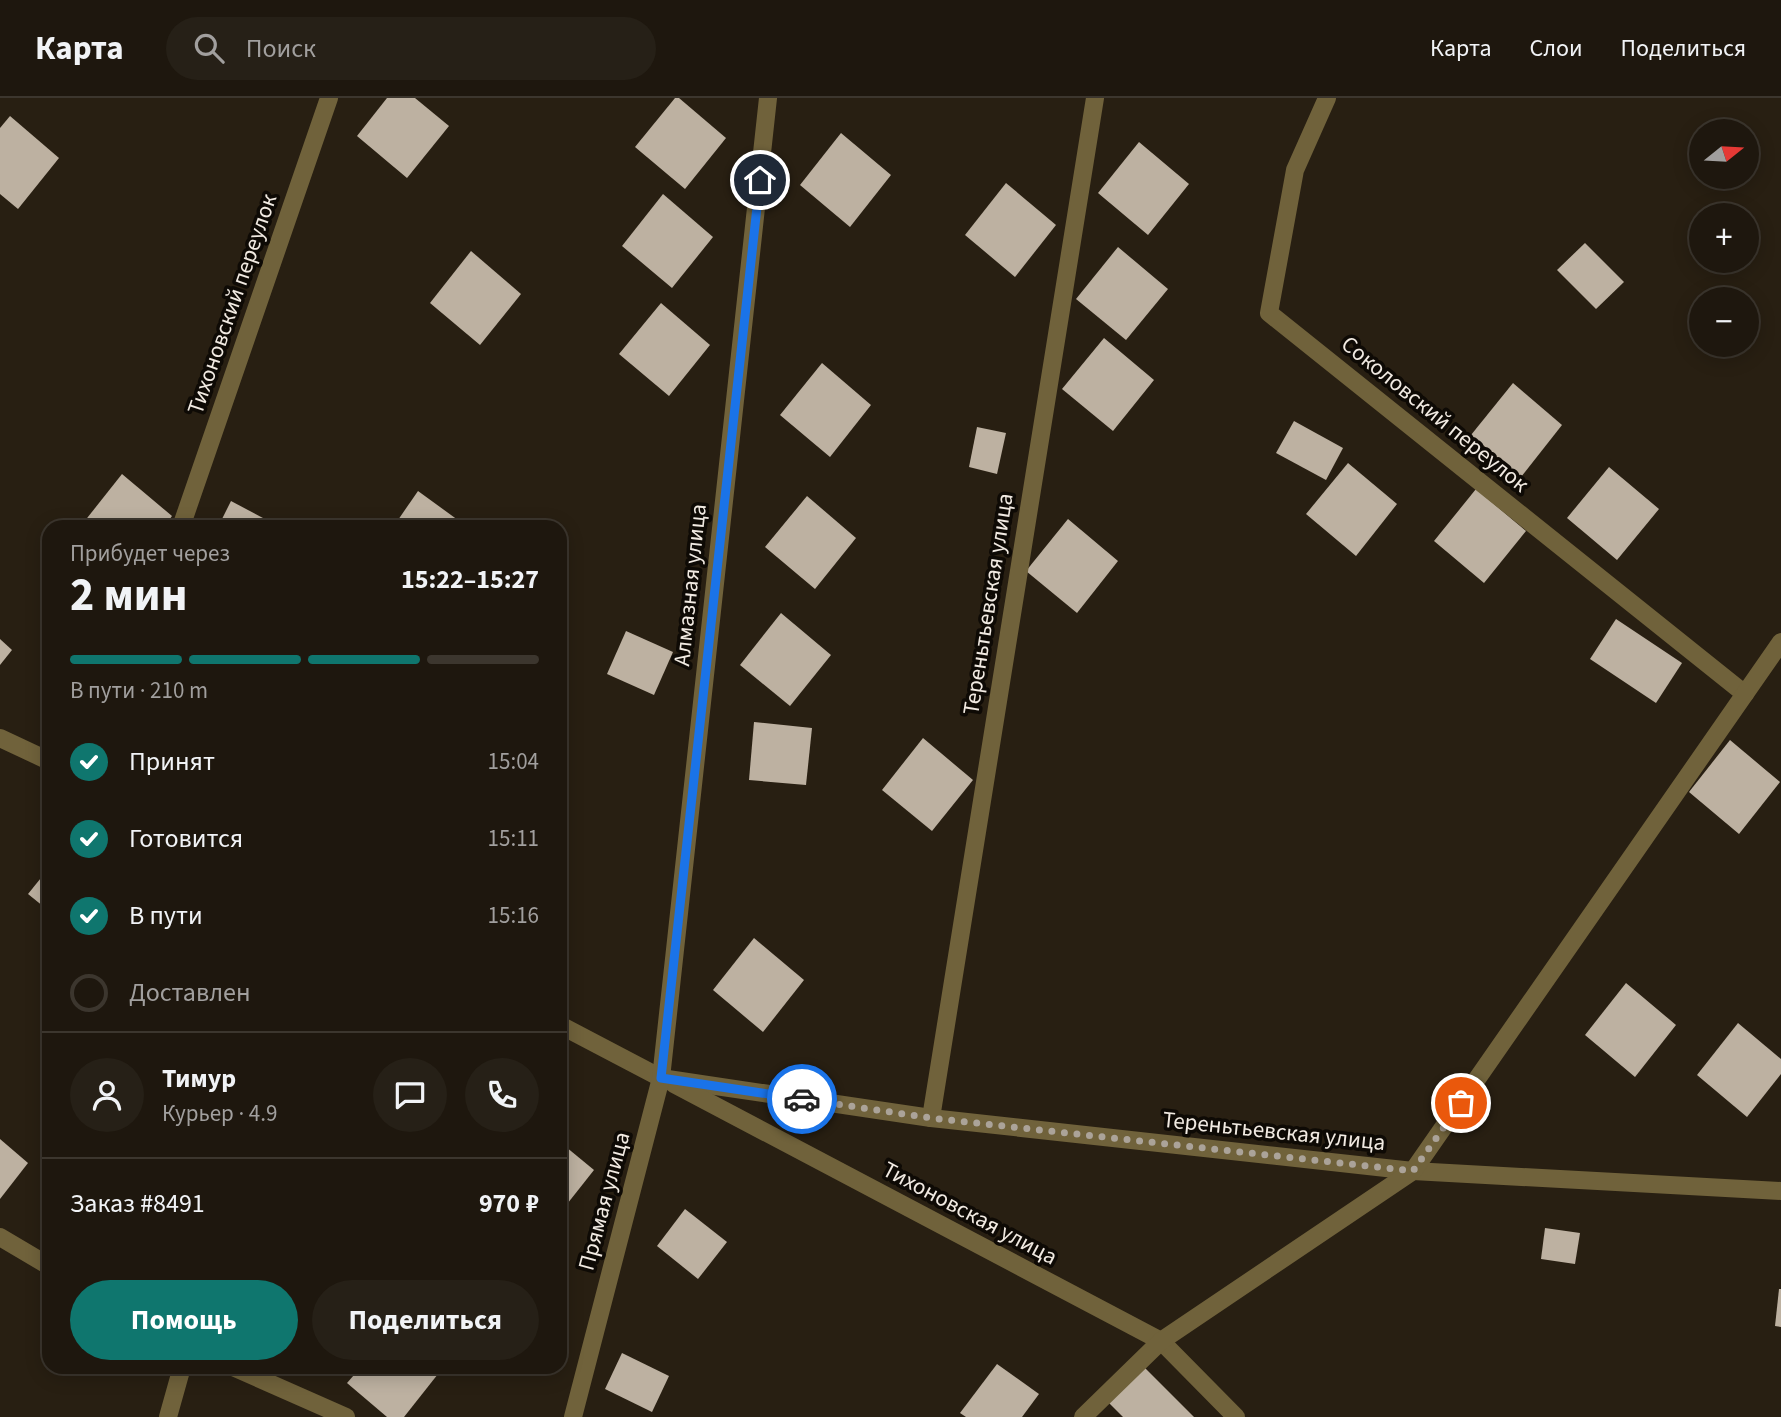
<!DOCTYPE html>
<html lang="ru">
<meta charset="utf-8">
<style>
body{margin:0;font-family:"Source Sans 3",sans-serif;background:#262017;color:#f1f3f6;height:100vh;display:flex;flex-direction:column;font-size:26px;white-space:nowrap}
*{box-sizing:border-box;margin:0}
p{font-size:23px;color:#a19f9e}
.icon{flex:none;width:38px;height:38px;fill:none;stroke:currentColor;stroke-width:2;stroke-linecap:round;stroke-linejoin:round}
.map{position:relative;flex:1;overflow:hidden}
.drawer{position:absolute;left:42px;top:422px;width:525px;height:854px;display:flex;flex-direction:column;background:#1e170e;border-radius:21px;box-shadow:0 4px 18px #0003,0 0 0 2px #3c362e}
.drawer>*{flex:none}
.needle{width:46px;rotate:72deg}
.controls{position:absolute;left:1689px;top:21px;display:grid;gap:14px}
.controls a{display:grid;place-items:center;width:70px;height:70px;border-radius:50%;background:#1e170e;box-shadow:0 4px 18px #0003,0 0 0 2px #3c362e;font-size:35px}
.pin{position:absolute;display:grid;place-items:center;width:60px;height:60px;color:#fff;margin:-30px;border:4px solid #fff;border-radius:50%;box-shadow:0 2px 7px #0007}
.courier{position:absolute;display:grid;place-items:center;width:70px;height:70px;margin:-35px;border:5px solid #1a73e8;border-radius:50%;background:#fff;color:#222;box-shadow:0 2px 9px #0007}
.headline em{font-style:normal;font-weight:700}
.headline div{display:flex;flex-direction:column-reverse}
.headline{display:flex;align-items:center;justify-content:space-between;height:119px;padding:0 28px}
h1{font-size:46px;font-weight:700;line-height:52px}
.bar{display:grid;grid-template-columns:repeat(4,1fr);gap:10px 7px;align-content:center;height:84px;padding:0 28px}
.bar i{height:9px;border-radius:5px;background:#3c362e}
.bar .current{background:#0f766e}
.bar p{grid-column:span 4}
.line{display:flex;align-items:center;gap:18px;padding:0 28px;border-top:2px solid #3c362e}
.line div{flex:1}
.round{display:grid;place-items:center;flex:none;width:74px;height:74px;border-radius:37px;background:#262017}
ol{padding:0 28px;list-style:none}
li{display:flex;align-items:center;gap:21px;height:77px}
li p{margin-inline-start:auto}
li .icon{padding:7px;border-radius:50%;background:#0f766e;color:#fff;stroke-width:4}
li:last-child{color:#a19f9e}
li i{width:38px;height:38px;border:4px solid #3c362e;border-radius:50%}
.primary-button{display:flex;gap:14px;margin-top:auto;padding:14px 28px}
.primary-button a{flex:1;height:80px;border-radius:42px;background:#0f766e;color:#fff;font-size:28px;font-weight:700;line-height:80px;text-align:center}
.primary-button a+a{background:#262017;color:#f1f3f6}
header{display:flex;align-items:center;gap:42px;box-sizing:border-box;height:98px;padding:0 35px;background:#1e170e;border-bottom:2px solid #3c362e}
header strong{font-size:33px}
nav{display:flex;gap:38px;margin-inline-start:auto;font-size:24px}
.search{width:490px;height:63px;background:#262017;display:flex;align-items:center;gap:18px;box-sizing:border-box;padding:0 24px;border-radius:38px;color:#a19f9e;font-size:26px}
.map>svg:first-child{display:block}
</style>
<header>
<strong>Карта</strong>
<div class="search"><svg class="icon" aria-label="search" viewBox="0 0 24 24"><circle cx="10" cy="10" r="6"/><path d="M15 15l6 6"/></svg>Поиск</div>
<nav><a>Карта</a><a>Слои</a><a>Поделиться</a></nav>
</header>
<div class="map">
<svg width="1781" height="1319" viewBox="0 0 1781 1319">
<rect width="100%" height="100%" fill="#281f12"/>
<!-- building -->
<g fill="#bdb1a1">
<path d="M387 0H415L449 28 407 80 357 38Z"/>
<path d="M675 0H679L726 40 685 91 635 49Z"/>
<path d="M10 18 59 60 18 111 0 96V30Z"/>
<path d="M841 35 891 77 850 129 800 87Z"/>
<path d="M1139 44 1189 86 1148 137 1098 95Z"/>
<path d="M1006 85 1056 127 1015 179 965 137Z"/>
<path d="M663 96 713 139 672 190 622 148Z"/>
<path d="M1585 145 1624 184 1596 211 1557 172Z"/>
<path d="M1118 149 1168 191 1126 242 1076 201Z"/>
<path d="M471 153 521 196 480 247 430 205Z"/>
<path d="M661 205 710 247 669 298 619 256Z"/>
<path d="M1104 240 1154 282 1113 333 1062 291Z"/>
<path d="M822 265 871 307 830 359 780 317Z"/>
<path d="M1513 285 1562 327 1521 379 1471 337Z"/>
<path d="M1294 323 1343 350 1326 382 1276 355Z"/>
<path d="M977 329 1006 335 997 376 969 369Z"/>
<path d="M1348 365 1397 406 1356 458 1306 416Z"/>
<path d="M1609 369 1659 411 1617 462 1567 420Z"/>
<path d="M122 376 172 418 164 429H80Z"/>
<path d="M1476 391 1526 433 1484 485 1434 443Z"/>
<path d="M418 393 462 425 459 429H407L398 422Z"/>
<path d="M807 398 856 440 815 491 765 449Z"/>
<path d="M231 403 280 429H218Z"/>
<path d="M1068 421 1118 463 1077 515 1026 473Z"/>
<path d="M781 515 831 557 790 608 740 567Z"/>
<path d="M1616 521 1682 565 1656 605 1590 561Z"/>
<path d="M626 533 673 554 654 597 607 576Z"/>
<path d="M0 541 12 552 0 567Z"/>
<path d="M754 624 812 630 806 687 749 682Z"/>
<path d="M923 640 973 682 932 733 882 692Z"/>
<path d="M1730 642 1780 684 1739 736 1689 694Z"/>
<path d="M49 770V813L28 796Z"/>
<path d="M754 840 804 882 763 934 713 892Z"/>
<path d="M1626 885 1676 927 1635 979 1585 937Z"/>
<path d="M1738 925 1781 961V976L1747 1019 1697 977Z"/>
<path d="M0 1041 28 1065 0 1101Z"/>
<path d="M560 1044 594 1072 560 1115Z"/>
<path d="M685 1111 727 1144 698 1181 657 1148Z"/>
<path d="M1545 1130 1580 1135 1575 1166 1541 1161Z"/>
<path d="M1779 1191H1781V1229L1775 1228Z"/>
<path d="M622 1255 669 1278 652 1314 605 1291Z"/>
<path d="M997 1266 1039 1296 1022 1319H966L960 1315Z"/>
<path d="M1143 1268 1194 1319H1123L1107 1303Z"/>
<path d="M361 1269H430L438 1276 404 1319H387L347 1285Z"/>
</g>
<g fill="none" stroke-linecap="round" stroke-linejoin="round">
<!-- street -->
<g stroke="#70623b" stroke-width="18">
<path d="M1327 0 1295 72 1269 215 1745 596"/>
<path d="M181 429 329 0"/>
<path d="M0 640 49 663"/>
<path d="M560 927 661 980 931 1020 1413 1073 1781 1093"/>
<path d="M674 986 1161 1243 1236 1319"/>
<path d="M931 1020 1095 0"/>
<path d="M0 1139 49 1168"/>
<path d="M233 1269 346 1319"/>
<path d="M168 1319 182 1269"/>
<path d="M573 1319 661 980 768 0"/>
<path d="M1083 1319 1161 1243 1413 1073 1781 544"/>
</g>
</g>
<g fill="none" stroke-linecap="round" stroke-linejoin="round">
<!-- done -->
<path stroke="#aba399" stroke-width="7" stroke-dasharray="0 12.6" d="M802 1001 931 1020 1413 1073 1461 1005"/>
<!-- route -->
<path stroke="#1a73e8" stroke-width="9" d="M760 82 661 980 802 1001"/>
</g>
<g text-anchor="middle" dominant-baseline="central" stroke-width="7" stroke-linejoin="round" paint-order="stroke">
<!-- street labels -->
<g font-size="23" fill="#f1eae2" stroke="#0e0a05">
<text transform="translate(232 206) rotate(-71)">Тихоновский переулок</text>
<text transform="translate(1435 316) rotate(39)">Соколовский переулок</text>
<text transform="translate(690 487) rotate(-84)">Алмазная улица</text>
<text transform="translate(988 506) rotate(-81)">Тереньтьевская улица</text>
<text transform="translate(1274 1033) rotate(6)">Тереньтьевская улица</text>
<text transform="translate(604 1103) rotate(-75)">Прямая улица</text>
<text transform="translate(970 1115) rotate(28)">Тихоновская улица</text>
</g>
</g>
</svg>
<div class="controls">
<a><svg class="needle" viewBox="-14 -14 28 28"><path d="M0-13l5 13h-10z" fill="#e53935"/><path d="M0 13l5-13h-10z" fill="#a19f9e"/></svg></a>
<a>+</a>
<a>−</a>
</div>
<div class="pin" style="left:1461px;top:1005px;background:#ea580c"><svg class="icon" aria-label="bag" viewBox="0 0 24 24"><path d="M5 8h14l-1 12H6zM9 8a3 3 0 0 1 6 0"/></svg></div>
<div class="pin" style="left:760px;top:82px;background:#1f2937"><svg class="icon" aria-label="home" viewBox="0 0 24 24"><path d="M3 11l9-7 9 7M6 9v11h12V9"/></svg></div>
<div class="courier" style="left:802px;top:1001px"><svg class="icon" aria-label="car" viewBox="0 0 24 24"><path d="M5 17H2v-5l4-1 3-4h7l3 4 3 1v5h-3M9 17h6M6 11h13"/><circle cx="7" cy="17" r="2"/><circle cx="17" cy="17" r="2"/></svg></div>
<section class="drawer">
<div class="headline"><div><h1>2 мин</h1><p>Прибудет через</p></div><em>15:22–15:27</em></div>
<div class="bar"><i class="current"></i><i class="current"></i><i class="current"></i><i></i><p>В пути · 210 m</p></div>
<ol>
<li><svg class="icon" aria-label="check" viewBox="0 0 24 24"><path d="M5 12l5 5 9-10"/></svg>Принят<p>15:04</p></li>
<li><svg class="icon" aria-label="check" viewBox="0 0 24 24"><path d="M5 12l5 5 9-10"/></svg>Готовится<p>15:11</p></li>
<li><svg class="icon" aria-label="check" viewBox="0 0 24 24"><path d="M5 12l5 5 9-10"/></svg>В пути<p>15:16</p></li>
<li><i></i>Доставлен</li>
</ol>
<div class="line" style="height:126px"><a class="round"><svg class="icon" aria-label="person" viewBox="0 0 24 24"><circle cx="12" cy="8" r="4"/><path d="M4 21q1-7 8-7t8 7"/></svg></a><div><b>Тимур</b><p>Курьер · 4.9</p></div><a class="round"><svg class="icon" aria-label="chat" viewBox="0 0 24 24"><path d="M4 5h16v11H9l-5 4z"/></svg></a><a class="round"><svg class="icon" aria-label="phone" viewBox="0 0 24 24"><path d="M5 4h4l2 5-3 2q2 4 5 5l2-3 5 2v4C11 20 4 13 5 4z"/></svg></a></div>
<div class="line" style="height:91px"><div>Заказ #8491</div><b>970 ₽</b></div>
<div class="primary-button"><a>Помощь</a><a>Поделиться</a></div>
</section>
</div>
